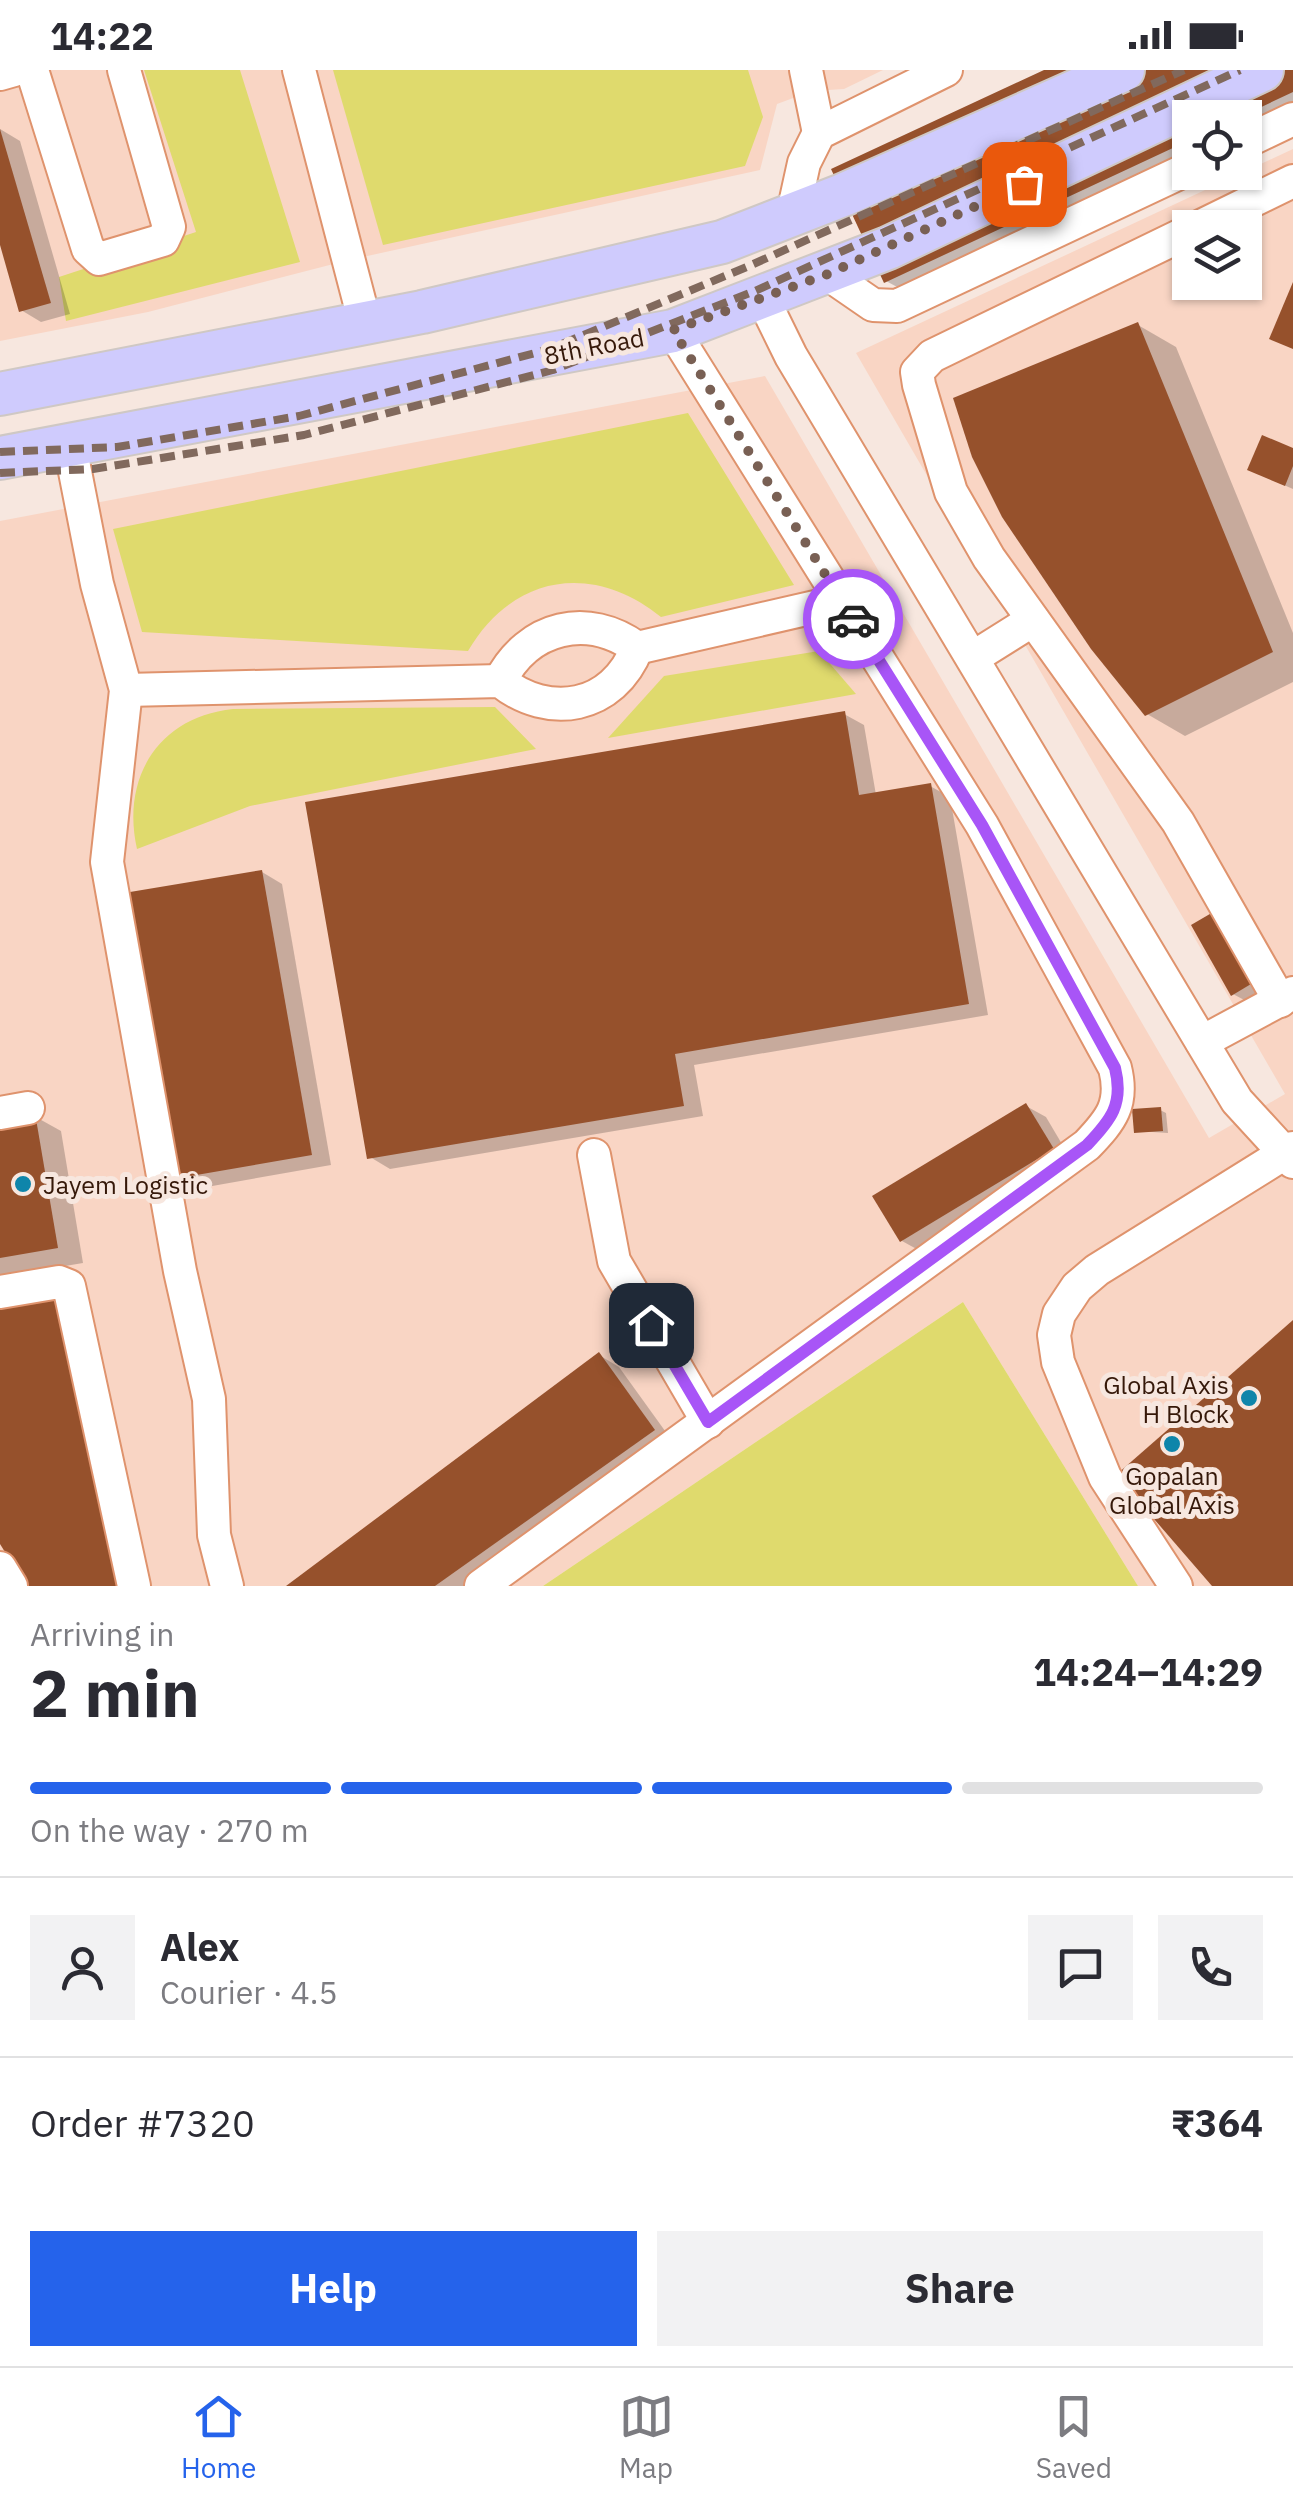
<!DOCTYPE html>
<meta charset="utf-8">
<style>
body{margin:0;font-family:"IBM Plex Sans",sans-serif;background:#f2f2f3;color:#2b2b33;height:100vh;display:flex;flex-direction:column;font-size:38px;white-space:nowrap}
*{box-sizing:border-box;margin:0}
p{font-size:32px;color:#7c7c81}
.icon{flex:none;width:55px;height:55px;fill:none;stroke:currentColor;stroke-width:2;stroke-linecap:round;stroke-linejoin:round}
.map{position:relative;height:1516px;overflow:hidden}
.panel{display:flex;flex-direction:column;background:#fff;flex:1}
.panel>*{flex:none}
.tools{position:absolute;left:1172px;top:30px;display:grid;gap:20px}
.tools a{display:grid;place-items:center;width:90px;height:90px;border-radius:0px;background:#fff;box-shadow:0 2px 8px #0004;font-size:50px}
.pin{position:absolute;display:grid;place-items:center;width:85px;height:85px;color:#fff;margin:-42px;border-radius:20px;box-shadow:0 5px 15px #0006}
.courier{position:absolute;display:grid;place-items:center;width:100px;height:100px;margin:-50px;border:8px solid #a855f7;border-radius:50%;background:#fff;color:#222;box-shadow:0 2px 12px #0007}
.overview em{font-style:normal;font-weight:800}
.overview div{display:flex;flex-direction:column-reverse}
.overview{display:flex;align-items:center;justify-content:space-between;height:170px;padding:0 30px}
h1{font-size:65px;font-weight:800;line-height:75px}
.bar{display:grid;grid-template-columns:repeat(4,1fr);gap:15px 10px;align-content:center;height:120px;padding:0 30px}
.bar i{height:12px;border-radius:8px;background:#e1e1e2}
.bar .selected{background:#2563eb}
.bar p{grid-column:span 4}
.line{display:flex;align-items:center;gap:25px;padding:0 30px;border-top:2px solid #e1e1e2}
.line div{flex:1}
.round{display:grid;place-items:center;flex:none;width:105px;height:105px;border-radius:0px;background:#f2f2f3}
.action{display:flex;gap:20px;margin-top:auto;padding:20px 30px}
.action a{flex:1;height:115px;border-radius:0px;background:#2563eb;color:#fff;font-size:40px;font-weight:800;line-height:115px;text-align:center}
.action a+a{background:#f2f2f3;color:#2b2b33}
.status{display:flex;justify-content:space-between;align-items:center;height:70px;padding:0 50px;background:#fff;direction:ltr}
.status svg{height:28px;fill:currentColor}
.tab-bar{display:flex;justify-content:space-around;align-items:center;height:140px;border-top:2px solid #e1e1e2;background:#fff;font-size:28px;color:#7c7c81}
.tab-bar a{display:grid;justify-items:center;gap:5px}
.tab-bar .selected{color:#2563eb}
.map>svg:first-child{display:block}
</style>
<div class="status"><b>14:22</b><svg viewBox="0 0 49 12"><path d="M0 12V9h3v3zM5 12V6h3v6zM10 12V3h3v9zM15 12V0h3v12zM26 1h20v11H26zM47 4h2v5h-2z"/></svg></div>
<div class="map">
<svg width="1293" height="1516" viewBox="0 0 1293 1516">
<rect width="100%" height="100%" fill="#f7e7df"/>
<!-- built -->
<g fill="#f9d5c4" fill-rule="evenodd">
<path d="M0 0H883L844 19 812 21 777 34 760 100 349 190 148 242 0 271Z"/>
<path d="M1293 79V1516H1138L963 1232 543 1516H0V451L765 306 1209 1068 1285 1024 856 283ZM1190 158H1245V212H1190Z"/>
</g>
<!-- green -->
<g fill="#dfda6d">
<path d="M144 0H240L300 192 66 251 59 207 196 162Z"/>
<path d="M333 0H748L763 47 745 96 383 175Z"/>
<path d="M688 343 794 515 661 547C593 492 513 504 468 581L142 562 113 459Z"/>
<path d="M819 581 856 624 608 668 664 606Z"/>
<path d="M495 637 536 679 250 736 137 779C121 708 158 647 233 639Z"/>
<path d="M963 1232 1138 1516H543Z"/>
</g>
<!-- shadow -->
<g fill="#0003">
<path d="M1050 0H1293V35L1245 57V48H1190V83L899 218 886 211Z"/>
<path d="M0 59 20 71 70 244 41 252 21 240 0 166Z"/>
<path d="M1138 255 1176 277 1293 563V612L1185 666 1147 644Z"/>
<path d="M1293 381V419L1263 406Z"/>
<path d="M844 644 864 655 876 725 930 716 950 727 988 945 694 995 703 1046 390 1099 370 1087Z"/>
<path d="M262 802 282 814 331 1095 201 1118 181 1106Z"/>
<path d="M1194 856 1268 919 1246 931 1233 924Z"/>
<path d="M1026 1036 1046 1047 1072 1091 922 1182 902 1171Z"/>
<path d="M1160 1040 1166 1043 1168 1063 1136 1061Z"/>
<path d="M34 1046 61 1061 83 1193 0 1207V1051Z"/>
<path d="M599 1285 619 1297 673 1372 471 1516H290Z"/>
</g>
<!-- building -->
<g fill="#96512c">
<path d="M1044 0H1293V22L1238 48H1190V70L884 213 831 99Z"/>
<path d="M0 59 51 233 19 242 0 175Z"/>
<path d="M1293 212V279L1269 269Z"/>
<path d="M1138 252 1273 582 1145 646 1091 579 1002 447 972 387 953 328Z"/>
<path d="M1262 365 1293 378V396L1285 416 1247 400Z"/>
<path d="M845 641 859 725 931 713 969 934 675 984 684 1036 367 1089 305 732Z"/>
<path d="M262 800 312 1085 179 1108 130 822Z"/>
<path d="M1215 841 1256 911 1231 926 1191 855Z"/>
<path d="M1026 1033 1054 1079 900 1172 872 1126Z"/>
<path d="M1161 1037 1163 1061 1134 1063 1132 1039Z"/>
<path d="M35 1043 58 1178 0 1188V1049Z"/>
<path d="M61 1225 123 1516H26L0 1474V1234Z"/>
<path d="M1293 1250V1516H1212L1116 1405Z"/>
<path d="M599 1282 655 1360 435 1516H286Z"/>
</g>
<g fill="none" stroke-linecap="round" stroke-linejoin="round">
<!-- minor casing -->
<g stroke="#df936d" stroke-width="36">
<g id="minor">
<path d="M32 0 88 179 99 189 163 170 169 157 124 0"/>
<path d="M299 0 365 253"/>
<path d="M806 0 819 63"/>
<path d="M0 4 14 0"/>
<path d="M1245 72 1293 49"/>
<path d="M793 143 804 93 819 63 946 0"/>
<path d="M1197 158 1293 111"/>
<path d="M1190 161 932 286 917 302 919 315 951 422 989 488 1178 752 1280 931"/>
<path d="M828 204 873 235 897 236 1190 98"/>
<path d="M762 227 791 286 1237 1031 1293 1092"/>
<path d="M70 376 97 514 126 620 107 792 180 1201 209 1329 214 1465 227 1516"/>
<path d="M974 587 1033 550"/>
<path d="M500 611C528 556 588 542 637 578L841 531"/>
<path d="M126 620 500 611C549 650 613 639 637 578"/>
<path d="M1202 972 1293 923"/>
<path d="M0 1043 28 1038"/>
<path d="M594 1085 614 1191 708 1352"/>
<path d="M0 1222 59 1212 69 1216 134 1516"/>
<path d="M0 1498 11 1516"/>
<path d="M481 1516 1087 1075C1111 1050 1124 1034 1115 998L982 755 673 261"/>
<path d="M1176 1516 1105 1407 1058 1292 1054 1265 1059 1244 1077 1217 1097 1200 1293 1078"/>
</g>
</g>
<!-- major casing -->
<g stroke="#cfc8c4" stroke-width="46">
<g id="major">
<path d="M0 324 422 242 722 172 843 125 1123 0"/>
<path d="M0 388 673 261 888 178 1262 0"/>
</g>
</g>
<!-- minor -->
<use href="#minor" stroke="#fff" stroke-width="32"/>
<!-- major -->
<use href="#major" stroke="#cfcbfd" stroke-width="42"/>
<!-- rail -->
<g stroke="#81695d" stroke-width="8" stroke-dasharray="15 8" stroke-linecap="butt">
<path d="M0 382 117 377 299 346 550 279 749 196 1184 0"/>
<path d="M0 403 93 399 304 365 553 300 755 221 1240 0"/>
</g>
</g>
<g fill="none" stroke-linecap="round" stroke-linejoin="round">
<!-- done -->
<path stroke="#796054" stroke-width="10" stroke-dasharray="0 18" d="M853 549 673 260 828 204 1024 114"/>
<!-- route -->
<path stroke="#a855f7" stroke-width="12" d="M651 1255 708 1352 1087 1075C1111 1050 1124 1034 1115 998L982 755 853 549"/>
</g>
<!-- markers -->
<g fill="#0e85aa" stroke="#f7e7df" stroke-width="4">
<circle cx="23" cy="1114" r="10"/>
<circle cx="1249" cy="1328" r="10"/>
<circle cx="1172" cy="1374" r="10"/>
</g>
<g text-anchor="middle" dominant-baseline="central" stroke-width="10" stroke-linejoin="round" paint-order="stroke">
<!-- street labels -->
<g font-size="25" fill="#351809" stroke="#f7e7df">
<text transform="translate(594 276) rotate(-11)">8th Road</text>
</g>
<!-- poi labels -->
<g font-size="25" fill="#351809" stroke="#f7e7df" text-anchor="start">
<text x="43" y="1114">Jayem Logistic</text>
<text x="1229" y="1314" text-anchor="end">Global Axis<tspan x="1229" dy="29">H Block</tspan></text>
<text x="1172" y="1405" text-anchor="middle">Gopalan<tspan x="1172" dy="29">Global Axis</tspan></text>
</g>
</g>
</svg>
<div class="tools">
<a><svg class="icon" aria-label="locate" viewBox="0 0 24 24"><circle cx="12" cy="12" r="6"/><path d="M12 2v4M12 18v4M2 12h4M18 12h4"/></svg></a>
<a><svg class="icon" aria-label="layers" viewBox="0 0 24 24"><path d="M12 4l9 5-9 5-9-5zM3 14l9 5 9-5"/></svg></a>
</div>
<div class="pin" style="left:1024px;top:114px;background:#ea580c"><svg class="icon" aria-label="bag" viewBox="0 0 24 24"><path d="M5 8h14l-1 12H6zM9 8a3 3 0 0 1 6 0"/></svg></div>
<div class="pin" style="left:651px;top:1255px;background:#1f2937"><svg class="icon" aria-label="home" viewBox="0 0 24 24"><path d="M3 11l9-7 9 7M6 9v11h12V9"/></svg></div>
<div class="courier" style="left:853px;top:549px"><svg class="icon" aria-label="car" viewBox="0 0 24 24"><path d="M5 17H2v-5l4-1 3-4h7l3 4 3 1v5h-3M9 17h6M6 11h13"/><circle cx="7" cy="17" r="2"/><circle cx="17" cy="17" r="2"/></svg></div>
</div>
<section class="panel">
<div class="overview"><div><h1>2 min</h1><p>Arriving in</p></div><em>14:24–14:29</em></div>
<div class="bar"><i class="selected"></i><i class="selected"></i><i class="selected"></i><i></i><p>On the way · 270 m</p></div>
<div class="line" style="height:180px"><a class="round"><svg class="icon" aria-label="person" viewBox="0 0 24 24"><circle cx="12" cy="8" r="4"/><path d="M4 21q1-7 8-7t8 7"/></svg></a><div><b>Alex</b><p>Courier · 4.5</p></div><a class="round"><svg class="icon" aria-label="chat" viewBox="0 0 24 24"><path d="M4 5h16v11H9l-5 4z"/></svg></a><a class="round"><svg class="icon" aria-label="phone" viewBox="0 0 24 24"><path d="M5 4h4l2 5-3 2q2 4 5 5l2-3 5 2v4C11 20 4 13 5 4z"/></svg></a></div>
<div class="line" style="height:130px"><div>Order #7320</div><b>₹364</b></div>
<div class="action"><a>Help</a><a>Share</a></div>
</section>
<nav class="tab-bar">
<a class="selected"><svg class="icon" aria-label="home" viewBox="0 0 24 24"><path d="M3 11l9-7 9 7M6 9v11h12V9"/></svg>Home</a>
<a><svg class="icon" aria-label="map" viewBox="0 0 24 24"><path d="M3 6l6-2 6 2 6-2v14l-6 2-6-2-6 2zM9 4v14M15 6v14"/></svg>Map</a>
<a><svg class="icon" aria-label="saved" viewBox="0 0 24 24"><path d="M7 4h10v16l-5-4-5 4z"/></svg>Saved</a>
</nav>
